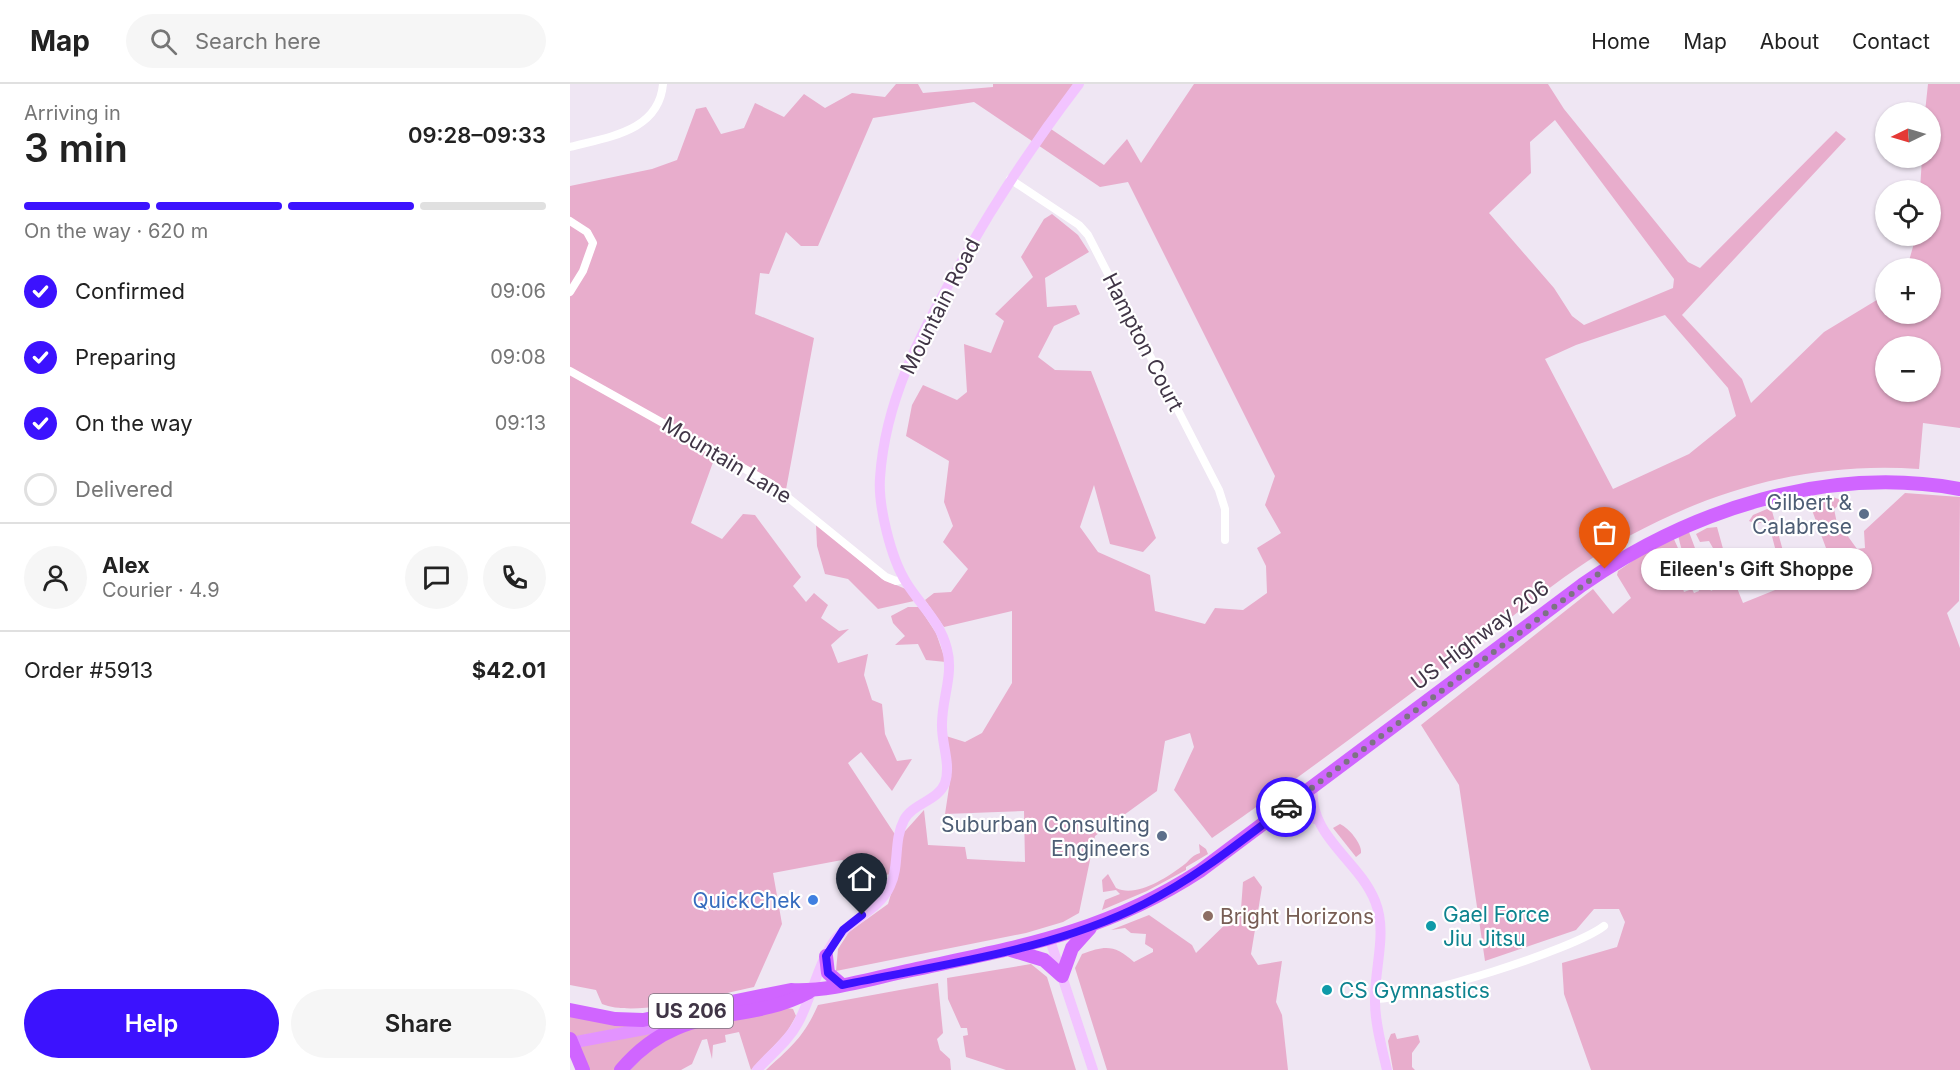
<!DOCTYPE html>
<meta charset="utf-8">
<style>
body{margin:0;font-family:Inter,sans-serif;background:#f6f6f6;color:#222;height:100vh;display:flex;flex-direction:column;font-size:22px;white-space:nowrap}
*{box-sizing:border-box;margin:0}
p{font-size:20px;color:#767676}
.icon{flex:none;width:33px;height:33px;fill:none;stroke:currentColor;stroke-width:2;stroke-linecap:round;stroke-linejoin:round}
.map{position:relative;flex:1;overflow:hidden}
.details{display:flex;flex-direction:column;background:#fff;width:570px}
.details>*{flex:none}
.needle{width:39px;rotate:265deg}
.controls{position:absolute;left:1305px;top:18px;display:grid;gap:12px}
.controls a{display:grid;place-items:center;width:66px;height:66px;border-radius:50%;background:#fff;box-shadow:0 2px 4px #0004;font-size:30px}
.pin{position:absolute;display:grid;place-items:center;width:51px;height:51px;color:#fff;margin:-62px -26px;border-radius:50% 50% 50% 0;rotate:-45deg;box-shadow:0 0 6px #0007}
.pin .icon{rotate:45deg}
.courier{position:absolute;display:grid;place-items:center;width:60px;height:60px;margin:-30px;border:4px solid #3c12fe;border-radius:50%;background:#fff;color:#222;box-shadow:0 2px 8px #0007}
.bubble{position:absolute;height:42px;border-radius:21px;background:#fff;box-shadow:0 2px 4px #0004;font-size:20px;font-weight:600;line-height:42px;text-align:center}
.summary em{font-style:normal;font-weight:600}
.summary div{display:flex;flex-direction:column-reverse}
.summary{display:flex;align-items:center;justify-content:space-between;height:102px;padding:0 24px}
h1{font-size:39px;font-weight:600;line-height:45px}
.bar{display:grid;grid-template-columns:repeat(4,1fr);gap:9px 6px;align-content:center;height:72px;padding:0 24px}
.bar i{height:8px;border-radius:4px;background:#e0e0e0}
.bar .selected{background:#3c12fe}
.bar p{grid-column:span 4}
.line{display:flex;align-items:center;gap:15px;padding:0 24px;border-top:2px solid #e0e0e0}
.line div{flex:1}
.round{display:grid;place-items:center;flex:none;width:63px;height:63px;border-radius:32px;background:#f6f6f6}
ol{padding:0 24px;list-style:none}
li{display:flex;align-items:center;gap:18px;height:66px}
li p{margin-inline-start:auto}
li .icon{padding:6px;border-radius:50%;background:#3c12fe;color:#fff;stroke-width:4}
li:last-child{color:#767676}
li i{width:33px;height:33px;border:3px solid #e0e0e0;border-radius:50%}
.button{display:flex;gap:12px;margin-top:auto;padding:12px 24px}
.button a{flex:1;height:69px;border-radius:36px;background:#3c12fe;color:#fff;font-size:24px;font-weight:600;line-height:69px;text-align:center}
.button a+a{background:#f6f6f6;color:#222}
header{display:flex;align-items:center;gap:36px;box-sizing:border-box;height:84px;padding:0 30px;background:#fff;border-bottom:2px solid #e0e0e0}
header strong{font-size:28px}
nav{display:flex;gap:33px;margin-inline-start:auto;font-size:21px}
.search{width:420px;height:54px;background:#f6f6f6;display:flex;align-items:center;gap:15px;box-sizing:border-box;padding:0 21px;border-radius:33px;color:#767676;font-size:22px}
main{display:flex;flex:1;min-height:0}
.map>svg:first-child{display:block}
</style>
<header>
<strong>Map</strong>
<div class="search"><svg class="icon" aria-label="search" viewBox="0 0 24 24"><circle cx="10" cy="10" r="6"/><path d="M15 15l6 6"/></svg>Search here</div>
<nav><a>Home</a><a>Map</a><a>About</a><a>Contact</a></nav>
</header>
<main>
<section class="details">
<div class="summary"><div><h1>3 min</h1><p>Arriving in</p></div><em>09:28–09:33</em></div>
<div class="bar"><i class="selected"></i><i class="selected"></i><i class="selected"></i><i></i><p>On the way · 620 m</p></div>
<ol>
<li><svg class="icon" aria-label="check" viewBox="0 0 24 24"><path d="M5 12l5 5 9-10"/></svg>Confirmed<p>09:06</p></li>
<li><svg class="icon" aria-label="check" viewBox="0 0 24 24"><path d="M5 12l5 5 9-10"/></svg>Preparing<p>09:08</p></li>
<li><svg class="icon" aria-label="check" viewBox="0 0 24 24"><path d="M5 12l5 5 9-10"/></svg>On the way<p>09:13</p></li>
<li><i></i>Delivered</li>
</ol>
<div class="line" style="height:108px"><a class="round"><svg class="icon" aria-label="person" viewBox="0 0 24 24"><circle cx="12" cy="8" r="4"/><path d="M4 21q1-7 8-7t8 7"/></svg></a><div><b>Alex</b><p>Courier · 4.9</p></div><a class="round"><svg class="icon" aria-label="chat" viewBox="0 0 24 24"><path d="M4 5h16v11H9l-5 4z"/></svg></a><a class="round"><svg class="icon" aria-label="phone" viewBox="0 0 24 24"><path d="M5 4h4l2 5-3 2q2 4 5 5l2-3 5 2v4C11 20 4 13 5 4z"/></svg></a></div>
<div class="line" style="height:78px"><div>Order #5913</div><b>$42.01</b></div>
<div class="button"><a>Help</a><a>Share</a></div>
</section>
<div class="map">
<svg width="1390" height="986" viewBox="0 0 1390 986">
<rect width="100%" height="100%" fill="#efe6f3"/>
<!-- green -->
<g fill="#e8adcc" fill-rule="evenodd">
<path d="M326 0H348L353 9 423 3V0H508L478 43 534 81 557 55 571 79 624 0H978L994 25 1118 178 1130 184 1266 47 1276 55 1112 231 1172 295 1181 319 1254 248 1315 211 1316 230H1360V184H1337L1346 152H1360V106H1350L1352 74H1360V28H1355L1358 0H1390V344L1353 339 1349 385C1246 378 1152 402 1061 451 998 485 942 534 884 577 804 637 725 697 642 754L604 706 624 663 620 649 595 657 587 707 525 752 509 829 493 838 456 849 266 887 268 865 279 848 318 820 327 790 294 792 285 780 272 776 203 789 212 840 184 903C145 911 66 934 32 920L26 906 0 901V102L82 85 107 76 126 25 136 23 151 50 174 44 185 19 214 33 234 10 255 24 282 9 315 13ZM404 18 530 103 558 98 705 392 695 421 711 449 687 464 696 482 697 509 673 526 645 524 635 540 585 527 580 491 528 468 510 443 524 401 540 460 573 468 586 454 521 287 485 286 468 273 484 242 510 230 506 221 477 223 475 194 519 168 508 151 482 130 474 135 451 173 463 193 425 230 434 237 421 269 394 260 397 308 387 316 353 301 342 321 336 352 379 377 374 418 383 442 373 458 398 485 381 508 364 509 355 516 374 543 442 527V599L412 649 395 658 376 652 382 684 375 730 454 727 455 778 397 775 395 763 358 761 354 726 328 755 278 679 291 668 322 707 342 675 327 677 315 650 312 620 302 616 294 591 298 570 268 579 261 561 279 545 269 547 251 534 258 521 244 509 236 518 223 502 231 493 185 431 173 430 152 455 121 439 146 370 215 411 244 254 185 230 190 189 199 190 216 148 231 162H248L303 34ZM985 36 1104 195 1103 204 1014 241 1002 232 984 204 919 129 961 89 960 58ZM1095 231 1158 304 1166 332 1119 370 1043 405 975 275 1006 261ZM1316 262H1360V308H1316Z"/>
<path d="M1335 409 1390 413 1389 517 1377 529 1390 564V986H1021L994 910 992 879 1047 863 1055 838 1049 825H1024L1006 846 915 877 889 701 851 641 1023 505 1043 530 1061 514 1047 491 1048 487 1087 460 1103 453 1121 493 1111 499 1114 508 1122 505 1124 509 1129 507 1128 502 1131 501 1128 495 1131 493 1126 482C1113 477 1111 463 1108 451L1119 448 1141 507 1146 504 1144 500 1158 498 1154 483 1156 479 1152 480 1139 457 1130 458 1126 450 1137 444 1147 443 1157 479 1173 519 1215 502 1198 437 1186 440 1179 437 1183 431 1197 425 1202 427 1221 496 1263 483 1239 418 1257 411 1274 417 1264 425 1269 449 1277 451 1287 465 1295 464 1294 447Z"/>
<path d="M246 440 312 495 338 506 344 517 308 525 278 495 255 490 247 462Z"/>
<path d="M338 523H349L366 549 376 578 356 576 348 560 325 561 335 552 323 539 321 532Z"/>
<path d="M770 740C779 744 792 760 791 769L786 773 763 744Z"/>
<path d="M629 760 636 765 638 770 616 783V786L577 807 532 826 535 816 550 810 546 806 533 808 532 796 538 790 546 804C566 814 596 794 611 783 619 778 620 772 630 769Z"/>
<path d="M684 792 692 803 681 870 688 881 712 877 706 918 712 931 718 986H537L505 884 512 870C536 861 545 861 564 878L583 868V865L575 860 576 850 561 849 555 844 541 846 579 831 622 861 626 869 671 825 673 798Z"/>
<path d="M461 880 477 893 506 986H436L396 973 393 952 398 951 397 944H391L378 915 377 894Z"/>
<path d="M368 899 373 949 367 955 370 966 380 975 381 986H196C221 963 234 953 248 921Z"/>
<path d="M217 924 223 925 226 932 217 948 181 986 169 948 155 951 156 958 143 961 142 975 137 955 132 956 122 980 111 986H60L88 957 136 939Z"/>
<path d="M0 930 73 940 3 953 0 948Z"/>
<path d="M90 946 46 986H17L9 962Z"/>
<path d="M825 949 827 955 848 951 850 958 842 969V983L845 986H823L818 957 821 950Z"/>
</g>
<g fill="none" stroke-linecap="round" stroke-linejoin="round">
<!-- street -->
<g stroke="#fff" stroke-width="8">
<path d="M0 63C37 53 89 48 93 0"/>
<path d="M440 95 509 141 518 151 649 406 655 425V456"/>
<path d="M0 137 17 148 23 159 13 187 0 208"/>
<path d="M0 287 200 399 316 493 326 497 334 495"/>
<path d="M805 915C845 915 1003 866 1034 842"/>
</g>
<!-- secondary -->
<g stroke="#f2c4ff" stroke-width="10">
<path d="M743 703C738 752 788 775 805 817 818 849 804 884 805 918 805 940 812 964 817 986"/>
<path d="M726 715 737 730 745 735"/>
<path d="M480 856 523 986"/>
<path d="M187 986C200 971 218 958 228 939 242 913 247 882 264 857 280 835 309 827 320 802 330 782 323 757 334 736 343 719 368 717 375 699 381 681 372 661 372 643 371 616 384 592 377 565 370 537 350 521 336 498 321 474 308 422 310 394 315 317 350 250 388 184 424 119 464 59 509 0"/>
</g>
<!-- primary -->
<path stroke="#e393ff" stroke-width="12" d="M0 959 117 937"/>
<!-- highway -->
<g stroke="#d065ff" stroke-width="14">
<path d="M441 866 474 876 492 892 502 864 520 844"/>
<path d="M256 872 258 889 272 901"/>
<path d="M0 926 45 935 73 936 221 906C261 908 302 894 342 886 448 863 537 848 630 787L1012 501C1121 425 1257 381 1390 405"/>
<path d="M0 955 13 986"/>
<path d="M51 986C111 915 170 944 239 908"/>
</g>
</g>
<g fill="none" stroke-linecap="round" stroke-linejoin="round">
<!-- done -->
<path stroke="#7d7383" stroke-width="6" stroke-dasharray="0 10.8" d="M716 723 1035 485"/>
<!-- route -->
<path stroke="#3c12fe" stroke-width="8" d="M292 831 273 846 256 872 258 889 272 901C372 880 481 867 574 820 626 794 670 758 716 723"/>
</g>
<!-- markers -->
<g fill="#5c6f8a" stroke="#fff" stroke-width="2">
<circle cx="1294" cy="430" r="6"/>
<circle cx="592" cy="752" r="6"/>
</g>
<circle fill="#3f7fe0" stroke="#fff" stroke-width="2" cx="243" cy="816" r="6"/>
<circle fill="#8d6e63" stroke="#fff" stroke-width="2" cx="638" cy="832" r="6"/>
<g fill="#0f9aa8" stroke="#fff" stroke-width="2">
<circle cx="861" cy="842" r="6"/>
<circle cx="757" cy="906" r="6"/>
</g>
<g text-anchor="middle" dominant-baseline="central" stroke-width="4.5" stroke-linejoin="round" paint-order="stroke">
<!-- shield labels -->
<rect fill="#fff" stroke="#79727e" stroke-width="1.5" x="79" y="910" width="84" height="34" rx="4.5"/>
<g font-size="20" font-weight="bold" fill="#403546">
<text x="121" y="927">US 206</text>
</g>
<!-- street labels -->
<g font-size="21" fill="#403546" stroke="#fff">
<text transform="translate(370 222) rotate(-63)">Mountain Road</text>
<text transform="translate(573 258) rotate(63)">Hampton Court</text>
<text transform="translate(157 376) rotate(31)">Mountain Lane</text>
<text transform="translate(910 551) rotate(-37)">US Highway 206</text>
</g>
<!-- service labels -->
<g font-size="21" fill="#4e5e75" stroke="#fff" text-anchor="end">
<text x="1282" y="418">Gilbert &amp;<tspan x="1282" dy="24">Calabrese</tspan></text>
<text x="580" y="740">Suburban Consulting<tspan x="580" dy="24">Engineers</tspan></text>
</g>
<!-- shop labels -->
<g font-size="21" fill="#366cbe" stroke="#fff" text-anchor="end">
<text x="231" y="816">QuickChek</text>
</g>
<!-- culture labels -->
<g font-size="21" fill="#0d838f" stroke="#fff" text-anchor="start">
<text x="873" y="830">Gael Force<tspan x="873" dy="24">Jiu Jitsu</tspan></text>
<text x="769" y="906">CS Gymnastics</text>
</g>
<!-- education labels -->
<g font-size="21" fill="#785e54" stroke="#fff" text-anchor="start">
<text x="650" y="832">Bright Horizons</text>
</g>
</g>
</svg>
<div class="controls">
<a><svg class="needle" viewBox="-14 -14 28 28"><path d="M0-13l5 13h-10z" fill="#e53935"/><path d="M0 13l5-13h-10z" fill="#767676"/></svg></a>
<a><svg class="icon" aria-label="locate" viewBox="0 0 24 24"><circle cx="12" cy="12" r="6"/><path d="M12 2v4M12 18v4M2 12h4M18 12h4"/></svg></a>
<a>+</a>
<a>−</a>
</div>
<div class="pin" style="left:1035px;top:485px;background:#ea580c"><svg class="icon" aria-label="bag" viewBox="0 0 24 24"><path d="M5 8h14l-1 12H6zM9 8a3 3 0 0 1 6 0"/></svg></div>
<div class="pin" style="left:292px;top:831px;background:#1f2937"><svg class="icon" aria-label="home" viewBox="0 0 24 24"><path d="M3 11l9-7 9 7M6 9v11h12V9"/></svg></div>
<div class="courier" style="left:716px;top:723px"><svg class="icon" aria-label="car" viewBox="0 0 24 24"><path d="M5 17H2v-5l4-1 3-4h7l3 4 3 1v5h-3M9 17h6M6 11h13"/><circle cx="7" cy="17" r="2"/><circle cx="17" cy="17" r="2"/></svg></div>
<div class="bubble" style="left:1071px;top:464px;width:231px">Eileen's Gift Shoppe</div>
</div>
</main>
